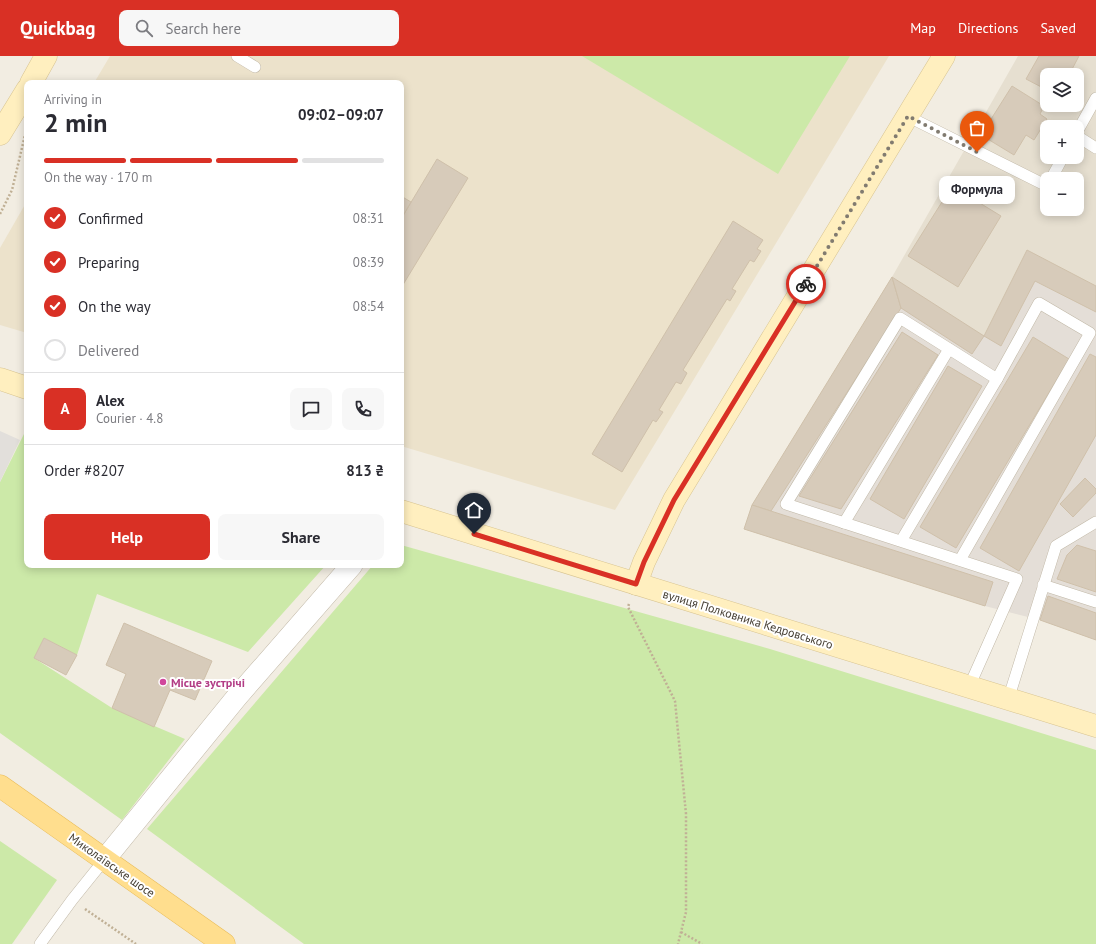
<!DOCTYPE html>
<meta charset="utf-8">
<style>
body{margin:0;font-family:"PT Sans",sans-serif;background:#f7f7f7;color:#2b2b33;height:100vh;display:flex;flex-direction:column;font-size:15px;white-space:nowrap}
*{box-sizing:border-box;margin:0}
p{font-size:13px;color:#7c7c81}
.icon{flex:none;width:22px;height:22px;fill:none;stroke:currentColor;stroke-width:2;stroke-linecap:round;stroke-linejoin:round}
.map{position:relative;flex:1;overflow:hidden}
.panel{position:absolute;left:24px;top:24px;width:380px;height:488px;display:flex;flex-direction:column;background:#fff;border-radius:8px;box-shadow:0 2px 10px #0003}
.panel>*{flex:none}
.tools{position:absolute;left:1040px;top:12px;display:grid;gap:8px}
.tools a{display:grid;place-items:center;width:44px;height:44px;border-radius:8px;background:#fff;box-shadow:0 2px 10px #0003;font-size:20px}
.pin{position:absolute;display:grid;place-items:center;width:34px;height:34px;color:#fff;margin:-41px -17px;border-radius:50% 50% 50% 0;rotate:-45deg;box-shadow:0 0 4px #0007}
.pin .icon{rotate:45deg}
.courier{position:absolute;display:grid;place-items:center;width:40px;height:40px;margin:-20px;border:3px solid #d93025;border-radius:50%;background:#fff;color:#222;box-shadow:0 1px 5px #0007}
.bubble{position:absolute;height:28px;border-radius:8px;background:#fff;box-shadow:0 2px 10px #0003;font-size:13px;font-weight:800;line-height:28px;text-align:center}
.head em{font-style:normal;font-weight:800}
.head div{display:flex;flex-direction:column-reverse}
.head{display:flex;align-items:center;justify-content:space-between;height:68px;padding:0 20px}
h1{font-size:26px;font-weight:800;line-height:30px}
.bar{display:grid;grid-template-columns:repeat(4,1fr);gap:6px 4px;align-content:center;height:48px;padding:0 20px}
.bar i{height:5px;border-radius:3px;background:#e1e1e2}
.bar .on{background:#d93025}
.bar p{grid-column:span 4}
.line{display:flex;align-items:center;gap:10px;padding:0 20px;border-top:1px solid #e1e1e2}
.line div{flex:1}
.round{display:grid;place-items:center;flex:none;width:42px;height:42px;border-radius:8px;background:#f7f7f7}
ol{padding:0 20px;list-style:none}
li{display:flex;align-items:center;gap:12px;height:44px}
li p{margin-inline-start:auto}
li .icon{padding:4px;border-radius:50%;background:#d93025;color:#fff;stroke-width:4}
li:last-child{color:#7c7c81}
li i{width:22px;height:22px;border:2px solid #e1e1e2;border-radius:50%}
.button{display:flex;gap:8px;margin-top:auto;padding:8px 20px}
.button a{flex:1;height:46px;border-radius:8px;background:#d93025;color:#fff;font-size:16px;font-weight:800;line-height:46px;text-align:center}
.button a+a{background:#f7f7f7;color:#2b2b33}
header{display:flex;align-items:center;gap:24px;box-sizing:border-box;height:56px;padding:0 20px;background:#d93025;color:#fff}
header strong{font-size:19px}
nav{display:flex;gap:22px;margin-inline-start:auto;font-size:14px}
.search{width:280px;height:36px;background:#f7f7f7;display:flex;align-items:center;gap:10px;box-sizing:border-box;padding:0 14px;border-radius:8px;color:#7c7c81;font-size:15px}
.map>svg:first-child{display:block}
</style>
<header>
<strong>Quickbag</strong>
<div class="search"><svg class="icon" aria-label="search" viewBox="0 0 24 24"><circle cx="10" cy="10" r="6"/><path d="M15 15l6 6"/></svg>Search here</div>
<nav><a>Map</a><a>Directions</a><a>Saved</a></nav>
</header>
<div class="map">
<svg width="1096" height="888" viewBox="0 0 1096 888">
<rect width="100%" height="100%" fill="#f2ede2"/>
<!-- residential -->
<path fill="#e6dfd0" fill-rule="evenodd" d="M1018 0H1096V230L1027 194 984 280 892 221ZM1047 19H1077V49H1047ZM1047 71H1077V101H1047ZM1047 123H1077V153H1047Z"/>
<!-- industrial -->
<path fill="#e4ded7" d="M1027 194 1096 230V584L1040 564 985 550 744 473 752 449 892 221 984 280Z"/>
<!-- education -->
<g fill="#ece2cb">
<path d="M110 0H889L615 454 401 390V27H94Z"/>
<path d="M27 145V277L0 269V192Z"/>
</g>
<!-- green -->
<g fill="#cce9a8">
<path d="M582 0H850L778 118Z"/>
<path d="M27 372V509H326L248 596 97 538 77 599 44 582 34 602 112 652 185 683 122 764 0 677V426Z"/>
<path d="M401 489 770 593 1096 694V888H304L147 773 373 509H401Z"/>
<path d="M0 785 57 824 12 888H0Z"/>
</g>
<!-- parking -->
<path fill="#e2dfdb" d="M0 375 20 384 0 426Z"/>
<!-- building -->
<g fill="#d7cbba" stroke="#cfc0aa">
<path d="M1039 0H1079L1069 19H1047V34L1026 23Z"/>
<path d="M1012 30 1044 50 1040 58 1047 63 1034 84 1026 79 1014 99 981 79Z"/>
<path d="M437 103 468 122 401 232V163Z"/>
<path d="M952 130 1001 160 958 231 908 200Z"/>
<path d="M401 140 411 146 401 163Z"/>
<path d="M733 165 763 184 757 193 761 195 754 206 750 204 732 233 736 235 730 245 727 243 683 314 687 317 681 328 676 326 659 354 663 356 656 366 653 364 622 416 592 398Z"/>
<path d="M1027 194 1096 230V256L1035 225 1001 290 984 280Z"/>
<path d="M892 221 901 252 771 455 752 449Z"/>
<path d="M892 221 984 280 972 298 901 252Z"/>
<path d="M902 276 938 299 841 453 799 440Z"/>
<path d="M1033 281 1069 303 956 492 920 471Z"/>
<path d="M1090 298 1096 301V379L1019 515 980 492Z"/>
<path d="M948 310 982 330 904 463 870 443Z"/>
<path d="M1085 422 1096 433V437L1073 461 1060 448Z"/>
<path d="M752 449 993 526 985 550 744 473Z"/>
<path d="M1077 489 1096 495V536L1057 523 1067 499Z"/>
<path d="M1048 540 1096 557V584L1040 564Z"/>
<path d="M124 567 212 605 195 644 170 634 154 671 112 652 126 618 106 609Z"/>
<path d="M44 582 77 599 66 619 34 602Z"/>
</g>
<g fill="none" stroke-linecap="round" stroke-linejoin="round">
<!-- lane casing -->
<g stroke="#c1b8a7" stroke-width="12">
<g id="lane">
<path d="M237 0 255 11"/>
<path d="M907 60 1047 130"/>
<path d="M1077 76 1096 42"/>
<path d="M1077 80 1096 92"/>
<path d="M1051 123 1063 101"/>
<path d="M844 467 949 293"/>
<path d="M901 485 997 323 900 262 786 448 1017 523 969 631"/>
<path d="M960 504 1090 277 1039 247 997 323"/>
<path d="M1043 529 1096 546"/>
<path d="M1008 644 1056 490 1096 466"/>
<path d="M40 888 72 844 105 803"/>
</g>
</g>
<!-- street casing -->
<g stroke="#c1b8a7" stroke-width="22">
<path id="street" d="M105 803 236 642 352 509"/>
</g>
<!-- secondary casing -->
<g stroke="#d8c491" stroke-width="23">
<g id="secondary">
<path d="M31 27 46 0"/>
<path d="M0 78 27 34"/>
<path d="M0 323 27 332"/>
<path d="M401 455 1096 670"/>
<path d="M636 528 644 506 674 444 944 0"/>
</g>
</g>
<!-- primary casing -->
<g stroke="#e9bc59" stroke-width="23">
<path id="primary" d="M0 730 224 888"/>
</g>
<!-- path -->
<g stroke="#c0b095" stroke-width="2.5" stroke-dasharray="2 2" stroke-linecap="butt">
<path d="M0 158 12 134 25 79"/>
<path d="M629 548 628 551 675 645 686 758V856L678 888"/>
<path d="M85 853 136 888"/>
<path d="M681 876 702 888"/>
</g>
<!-- lane -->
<use href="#lane" stroke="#fff" stroke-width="11"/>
<!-- street -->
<use href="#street" stroke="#fff" stroke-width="21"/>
<!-- secondary -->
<use href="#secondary" stroke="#ffefbf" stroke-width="22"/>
<!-- primary -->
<use href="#primary" stroke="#ffde8e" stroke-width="22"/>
</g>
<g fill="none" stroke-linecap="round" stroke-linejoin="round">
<!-- done -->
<path stroke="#817b70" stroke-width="4" stroke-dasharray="0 7.2" d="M806 228 908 60 977 96"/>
<!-- route -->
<path stroke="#d93025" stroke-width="5" d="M474 478 636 528 644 506 674 444 806 228"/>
</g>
<!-- markers -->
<circle fill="#d1479c" stroke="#fff" stroke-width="1.5" cx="163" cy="626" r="4"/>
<g text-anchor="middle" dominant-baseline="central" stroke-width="4" stroke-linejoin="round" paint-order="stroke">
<!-- street labels -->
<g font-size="12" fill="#443d32" stroke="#fff">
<text transform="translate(748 563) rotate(17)">вулиця Полковника Кедровського</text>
<text transform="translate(112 809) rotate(35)">Миколаївське шосе</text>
</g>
<!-- hotel labels -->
<g font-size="12" font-weight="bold" fill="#b23c85" stroke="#fff" text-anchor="start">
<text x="171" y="626">Місце зустрічі</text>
</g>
</g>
</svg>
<div class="tools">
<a><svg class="icon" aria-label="layers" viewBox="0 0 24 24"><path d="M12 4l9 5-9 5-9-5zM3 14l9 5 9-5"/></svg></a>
<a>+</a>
<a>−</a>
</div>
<div class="pin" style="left:977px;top:96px;background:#ea580c"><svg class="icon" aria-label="bag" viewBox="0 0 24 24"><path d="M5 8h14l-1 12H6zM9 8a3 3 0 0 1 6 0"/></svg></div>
<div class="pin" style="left:474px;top:478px;background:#1f2937"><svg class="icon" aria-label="home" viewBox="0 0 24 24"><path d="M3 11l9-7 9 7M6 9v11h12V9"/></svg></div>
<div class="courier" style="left:806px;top:228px"><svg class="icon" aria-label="bike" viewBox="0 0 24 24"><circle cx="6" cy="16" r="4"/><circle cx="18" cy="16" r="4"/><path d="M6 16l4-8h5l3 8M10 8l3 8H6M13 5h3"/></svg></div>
<div class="bubble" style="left:939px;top:120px;width:76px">Формула</div>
<section class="panel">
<div class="head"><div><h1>2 min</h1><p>Arriving in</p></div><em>09:02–09:07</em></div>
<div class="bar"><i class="on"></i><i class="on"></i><i class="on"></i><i></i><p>On the way · 170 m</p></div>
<ol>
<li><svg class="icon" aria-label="check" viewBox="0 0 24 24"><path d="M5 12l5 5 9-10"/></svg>Confirmed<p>08:31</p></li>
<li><svg class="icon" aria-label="check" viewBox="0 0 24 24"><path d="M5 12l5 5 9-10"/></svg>Preparing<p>08:39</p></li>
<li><svg class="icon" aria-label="check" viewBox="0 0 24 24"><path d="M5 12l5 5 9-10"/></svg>On the way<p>08:54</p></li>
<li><i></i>Delivered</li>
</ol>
<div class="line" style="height:72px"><b class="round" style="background:#d93025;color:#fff">A</b><div><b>Alex</b><p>Courier · 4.8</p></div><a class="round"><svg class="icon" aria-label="chat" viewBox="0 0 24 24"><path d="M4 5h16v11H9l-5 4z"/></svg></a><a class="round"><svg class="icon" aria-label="phone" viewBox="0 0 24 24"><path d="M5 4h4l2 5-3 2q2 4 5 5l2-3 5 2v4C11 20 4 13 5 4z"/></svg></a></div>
<div class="line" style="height:52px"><div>Order #8207</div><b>813 ₴</b></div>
<div class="button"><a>Help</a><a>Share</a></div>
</section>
</div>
